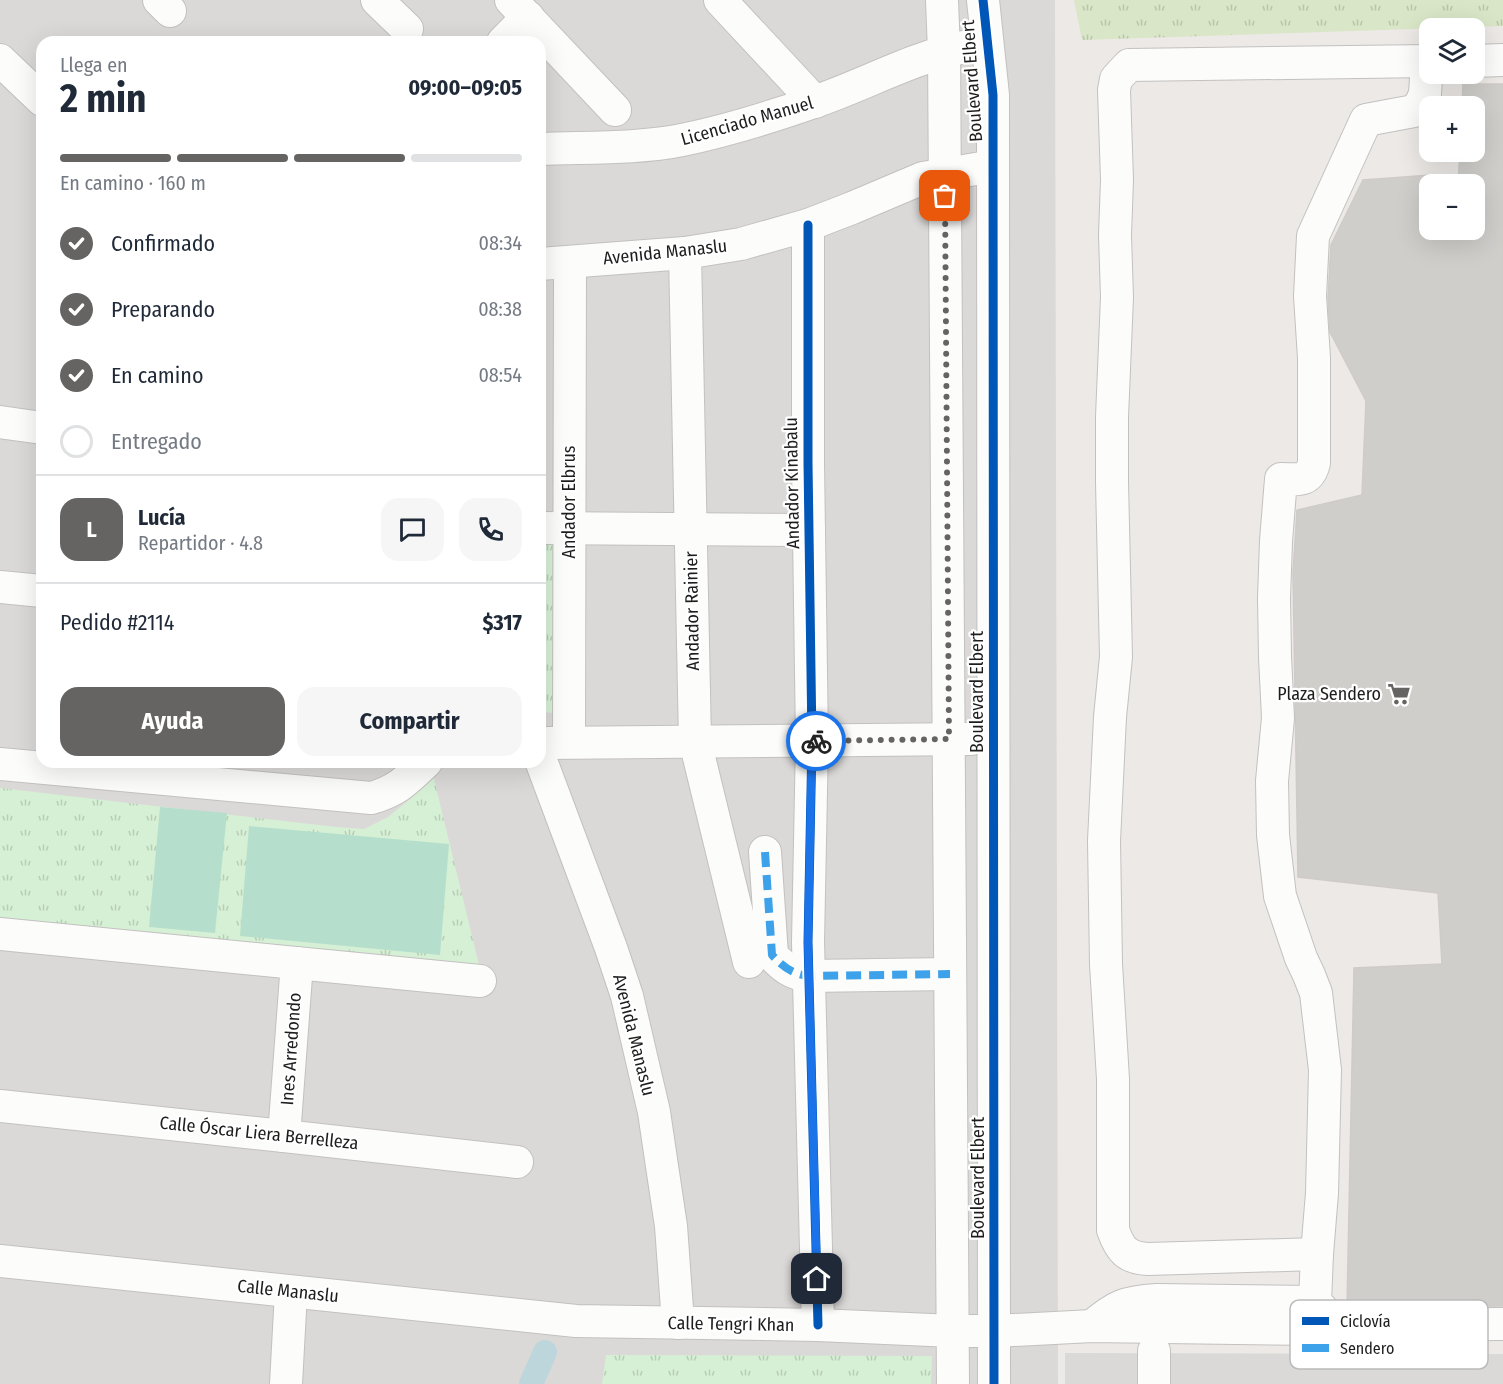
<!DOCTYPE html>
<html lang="es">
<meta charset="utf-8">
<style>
body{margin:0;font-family:"Fira Sans Condensed",sans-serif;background:#f6f6f7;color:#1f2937;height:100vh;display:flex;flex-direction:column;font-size:22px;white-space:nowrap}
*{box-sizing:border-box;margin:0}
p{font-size:20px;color:#747a83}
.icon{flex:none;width:33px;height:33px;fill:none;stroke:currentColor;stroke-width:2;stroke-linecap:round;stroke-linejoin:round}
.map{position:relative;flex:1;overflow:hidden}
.panel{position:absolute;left:36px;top:36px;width:510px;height:732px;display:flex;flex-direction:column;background:#fff;border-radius:18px;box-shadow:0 6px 24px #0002}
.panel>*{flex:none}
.fabs{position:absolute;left:1419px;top:18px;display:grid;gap:12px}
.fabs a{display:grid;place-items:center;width:66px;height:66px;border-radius:12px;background:#fff;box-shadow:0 6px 24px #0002;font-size:30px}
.pin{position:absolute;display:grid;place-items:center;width:51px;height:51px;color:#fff;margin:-26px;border-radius:12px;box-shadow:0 3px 9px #0006}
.courier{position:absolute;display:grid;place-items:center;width:60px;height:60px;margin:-30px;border:4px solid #1a73e8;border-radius:50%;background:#fff;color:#222;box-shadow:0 2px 8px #0007}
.summary em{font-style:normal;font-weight:700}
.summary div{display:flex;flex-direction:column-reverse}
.summary{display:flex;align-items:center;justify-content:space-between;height:102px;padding:0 24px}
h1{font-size:39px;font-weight:700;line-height:45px}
.bar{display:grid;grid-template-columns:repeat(4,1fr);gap:9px 6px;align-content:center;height:72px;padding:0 24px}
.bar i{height:8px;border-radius:4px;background:#e0e1e3}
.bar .current{background:#656463}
.bar p{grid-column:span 4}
.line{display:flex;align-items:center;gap:15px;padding:0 24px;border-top:2px solid #e0e1e3}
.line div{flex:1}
.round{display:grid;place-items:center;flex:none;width:63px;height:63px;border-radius:18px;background:#f6f6f7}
ol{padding:0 24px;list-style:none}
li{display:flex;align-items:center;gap:18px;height:66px}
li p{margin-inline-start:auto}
li .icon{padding:6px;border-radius:50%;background:#656463;color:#fff;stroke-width:4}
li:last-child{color:#747a83}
li i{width:33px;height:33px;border:3px solid #e0e1e3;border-radius:50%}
.cta{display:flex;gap:12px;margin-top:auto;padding:12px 24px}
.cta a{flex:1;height:69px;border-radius:18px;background:#656463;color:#fff;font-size:24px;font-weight:700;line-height:69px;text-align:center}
.cta a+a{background:#f6f6f7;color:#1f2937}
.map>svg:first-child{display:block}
</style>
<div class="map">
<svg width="1503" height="1384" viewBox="0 0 1503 1384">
<defs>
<pattern id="grass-tufts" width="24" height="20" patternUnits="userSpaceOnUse" patternTransform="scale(1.5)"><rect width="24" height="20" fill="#d9e6c7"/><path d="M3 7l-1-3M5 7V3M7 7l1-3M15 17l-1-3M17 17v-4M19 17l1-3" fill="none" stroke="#bac5aa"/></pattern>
<pattern id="park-tufts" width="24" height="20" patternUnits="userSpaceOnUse" patternTransform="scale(1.5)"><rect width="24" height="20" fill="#d6f0d5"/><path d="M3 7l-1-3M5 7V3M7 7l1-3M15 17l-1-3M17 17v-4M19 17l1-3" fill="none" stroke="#b7cdb6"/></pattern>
</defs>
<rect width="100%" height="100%" fill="#ece9e6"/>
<!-- residential -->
<g fill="#dbd9d7" fill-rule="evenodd">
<path d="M0 0H1055L1058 1384H0ZM42 42H540V762H42Z"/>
<path d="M1065 1353 1503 1354V1384H1065Z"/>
</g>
<!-- grass -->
<path fill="url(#grass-tufts)" d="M1074 0H1503V26L1082 40Z"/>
<!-- park -->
<g fill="url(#park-tufts)">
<path d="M540 527 556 528V713L540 712Z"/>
<path d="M433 775 480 969 0 921V788L336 827 364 829 388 817 413 797Z"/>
<path d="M606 1355 932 1356 931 1384H602Z"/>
</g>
<!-- pitch -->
<g fill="#b5dfcc">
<path d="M160 807 227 813 215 933 149 927Z"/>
<path d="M249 826 449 844 440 955 240 936Z"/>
</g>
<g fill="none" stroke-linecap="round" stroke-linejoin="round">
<!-- canal -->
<path stroke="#bcd6dc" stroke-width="24" d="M531 1384 545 1352"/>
</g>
<!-- building -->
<path fill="#d0cecb" stroke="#cfcbc8" stroke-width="1.5" d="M1463 84H1503V1306L1347 1307 1354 968 1442 964 1438 893 1298 877 1293 573 1297 510 1362 495 1366 401 1330 332 1328 298 1331 245 1363 180 1430 175V230H1474V184H1458L1460 152H1474V106H1462Z"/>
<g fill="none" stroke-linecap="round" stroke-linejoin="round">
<!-- minor casing -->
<g stroke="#c3c1c0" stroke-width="34">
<g id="minor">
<path d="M159 0 170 11"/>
<path d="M377 0 407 29"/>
<path d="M511 0 615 110"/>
<path d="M720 0 815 102"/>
<path d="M942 0 944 51 953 1384"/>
<path d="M983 0 993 95 994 1384"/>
<path d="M503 42 528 17"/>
<path d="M0 60 42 100"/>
<path d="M1474 61 1503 60"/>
<path d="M540 149C585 147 638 149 682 140 726 131 771 117 814 102 864 85 912 58 964 47"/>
<path d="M808 225V463L812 741 808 942 818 1325"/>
<path d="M685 253 695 741 749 962"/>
<path d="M540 264 685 253 741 244 808 225 852 208 923 178 993 166"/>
<path d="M0 422 42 428"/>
<path d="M540 528 809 530"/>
<path d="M0 587 42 591"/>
<path d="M569 742 570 262"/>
<path d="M547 743 971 739"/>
<path d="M540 758 611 948 627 996 654 1112 662 1166 671 1226 678 1323"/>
<path d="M0 764 371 798C397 791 407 780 426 762"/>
<path d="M765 852 772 955C783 967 792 974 809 976L950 974"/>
<path d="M0 934 480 981"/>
<path d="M0 1106 284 1136 517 1162"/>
<path d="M284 1136 297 963"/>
<path d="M1317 1254 1148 1259C1127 1258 1120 1250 1113 1230V1079L1106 964 1104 841 1110 717 1116 657 1112 482V417L1117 297 1115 235 1117 180 1114 90 1116 79 1129 65 1430 61"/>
<path d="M0 1261 576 1321 818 1325 953 1331H995L1092 1326 1315 1329 1337 1325 1503 1324"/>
<path d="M1092 1326C1116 1306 1124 1302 1157 1300L1315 1302 1330 1318"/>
<path d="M1315 1329V1302L1317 1254 1322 1193 1325 1070 1316 993 1309 975 1301 958 1280 896 1273 835 1272 781 1278 718 1275 657 1274 598 1276 541 1281 479C1298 479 1309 483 1314 463V358L1310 296 1313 236 1366 120 1414 111 1421 103 1425 94 1427 61"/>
<path d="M1154 1351V1384"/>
<path d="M286 1384 291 1292"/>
</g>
</g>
<!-- minor -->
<use href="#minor" stroke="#fcfcfb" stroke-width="32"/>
<!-- quiet -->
<path stroke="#3da2ea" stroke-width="8" stroke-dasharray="15 8" stroke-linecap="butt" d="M765 852 772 955C783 967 792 974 809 976L950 974"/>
<!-- cycleway casing -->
<g stroke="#fff" stroke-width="13">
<g id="cycleway">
<path d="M983 0 993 95 994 1384"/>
<path d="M808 225V463L812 741 808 942 818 1325"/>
</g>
</g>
<!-- cycleway -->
<use href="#cycleway" stroke="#0057b8" stroke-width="9"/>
</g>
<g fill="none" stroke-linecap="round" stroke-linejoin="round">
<!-- done -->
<path stroke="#656463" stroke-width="6" stroke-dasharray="0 10.8" d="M816 741 949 739 945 196"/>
<!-- route -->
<path stroke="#1a73e8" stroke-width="8" d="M816 741H812L808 942 817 1279"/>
</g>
<!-- icons -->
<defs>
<g id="supermarket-bare" transform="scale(1.8)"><path d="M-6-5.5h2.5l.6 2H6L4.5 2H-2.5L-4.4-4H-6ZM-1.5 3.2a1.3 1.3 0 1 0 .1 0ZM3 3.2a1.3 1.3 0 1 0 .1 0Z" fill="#656463" stroke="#fff" stroke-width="2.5" paint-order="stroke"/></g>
</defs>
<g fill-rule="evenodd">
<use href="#supermarket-bare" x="1399" y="694"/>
</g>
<g text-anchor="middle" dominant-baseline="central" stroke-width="4.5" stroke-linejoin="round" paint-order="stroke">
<!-- street labels -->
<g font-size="18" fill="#1d1d1d" stroke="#fff">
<text transform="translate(972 81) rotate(-94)">Boulevard Elbert</text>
<text transform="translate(747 121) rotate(-16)">Licenciado Manuel</text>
<text transform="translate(665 252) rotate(-6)">Avenida Manaslu</text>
<text transform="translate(792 483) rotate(-91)">Andador Kinabalu</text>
<text transform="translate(569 502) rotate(-90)">Andador Elbrus</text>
<text transform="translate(692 611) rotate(-91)">Andador Rainier</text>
<text transform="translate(977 692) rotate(-90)">Boulevard Elbert</text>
<text transform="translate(634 1035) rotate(76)">Avenida Manaslu</text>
<text transform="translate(291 1049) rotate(-86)">Ines Arredondo</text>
<text transform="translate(259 1133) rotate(6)">Calle Óscar Liera Berrelleza</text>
<text transform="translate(978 1178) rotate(-90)">Boulevard Elbert</text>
<text transform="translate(288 1291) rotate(6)">Calle Manaslu</text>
<text transform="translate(731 1324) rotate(1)">Calle Tengri Khan</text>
</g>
<!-- poi labels -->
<g font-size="18" fill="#1d1d1d" stroke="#fff" text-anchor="end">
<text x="1381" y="694">Plaza Sendero</text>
</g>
</g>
<!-- legend -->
<rect x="1290" y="1300" width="198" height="69" rx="9" fill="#fff" stroke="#bbb" stroke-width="1.5"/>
<rect x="1302" y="1317" width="27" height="8" fill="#0057b8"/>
<rect x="1302" y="1344" width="27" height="8" fill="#3da2ea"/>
<g font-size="16" fill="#1d1d1d">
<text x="1340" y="1327">Ciclovía</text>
<text x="1340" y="1354">Sendero</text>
</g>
</svg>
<div class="fabs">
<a><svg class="icon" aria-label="layers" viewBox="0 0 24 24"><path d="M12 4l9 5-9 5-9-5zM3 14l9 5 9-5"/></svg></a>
<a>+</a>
<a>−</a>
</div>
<div class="pin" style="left:945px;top:196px;background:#ea580c"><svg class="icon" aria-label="bag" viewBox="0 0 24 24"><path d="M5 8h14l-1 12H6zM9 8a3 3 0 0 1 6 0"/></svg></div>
<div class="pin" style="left:817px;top:1279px;background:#1f2937"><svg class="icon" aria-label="home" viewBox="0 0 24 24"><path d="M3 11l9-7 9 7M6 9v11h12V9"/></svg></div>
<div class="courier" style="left:816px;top:741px"><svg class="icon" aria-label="bike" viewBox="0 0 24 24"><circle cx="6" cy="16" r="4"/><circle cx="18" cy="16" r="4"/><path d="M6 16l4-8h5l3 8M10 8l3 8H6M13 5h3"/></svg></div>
<section class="panel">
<div class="summary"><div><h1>2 min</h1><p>Llega en</p></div><em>09:00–09:05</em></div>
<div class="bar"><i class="current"></i><i class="current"></i><i class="current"></i><i></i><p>En camino · 160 m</p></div>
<ol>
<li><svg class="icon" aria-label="check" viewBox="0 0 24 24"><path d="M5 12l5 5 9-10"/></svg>Confirmado<p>08:34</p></li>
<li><svg class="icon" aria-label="check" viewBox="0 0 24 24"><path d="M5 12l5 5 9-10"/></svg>Preparando<p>08:38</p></li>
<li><svg class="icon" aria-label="check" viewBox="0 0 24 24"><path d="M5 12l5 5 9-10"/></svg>En camino<p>08:54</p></li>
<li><i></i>Entregado</li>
</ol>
<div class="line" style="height:108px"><b class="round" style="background:#656463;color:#fff">L</b><div><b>Lucía</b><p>Repartidor · 4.8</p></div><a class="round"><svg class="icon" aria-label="chat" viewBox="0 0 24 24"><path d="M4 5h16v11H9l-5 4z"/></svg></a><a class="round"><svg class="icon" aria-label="phone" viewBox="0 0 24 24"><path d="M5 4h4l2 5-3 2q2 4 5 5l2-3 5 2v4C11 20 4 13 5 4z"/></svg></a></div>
<div class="line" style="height:78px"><div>Pedido #2114</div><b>$317</b></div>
<div class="cta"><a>Ayuda</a><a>Compartir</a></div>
</section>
</div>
